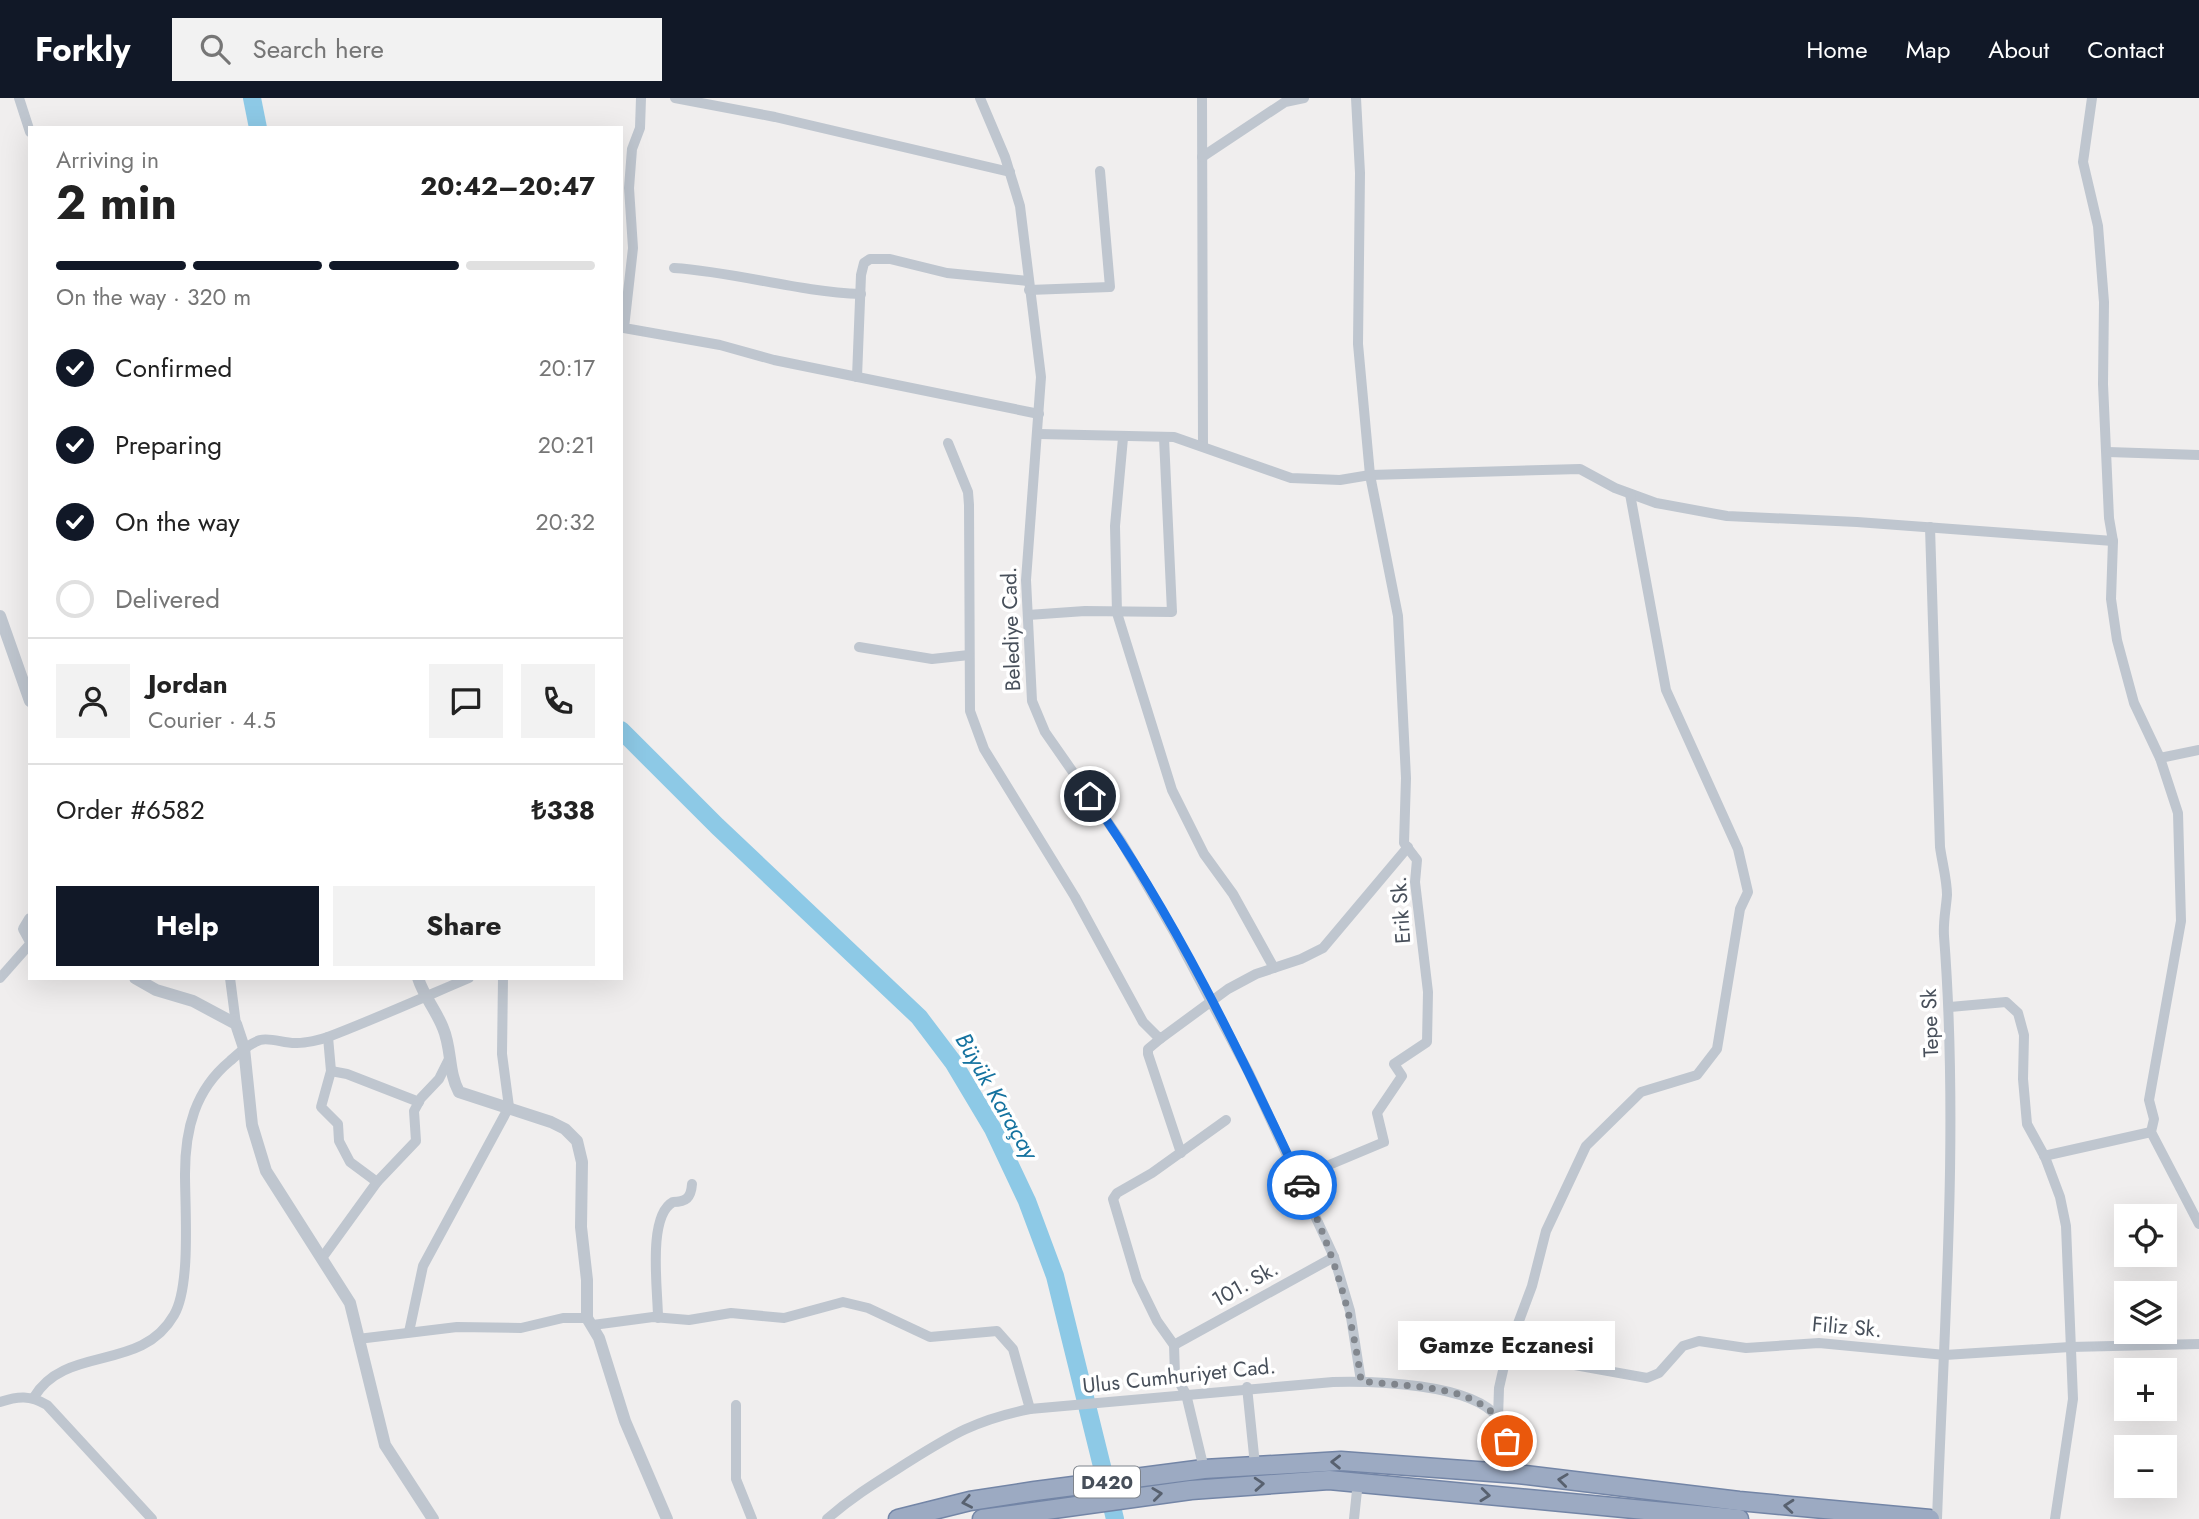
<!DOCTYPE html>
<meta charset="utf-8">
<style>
body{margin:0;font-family:Jost,sans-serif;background:#f2f2f2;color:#222;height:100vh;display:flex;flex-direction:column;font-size:26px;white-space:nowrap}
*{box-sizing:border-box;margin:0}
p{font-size:23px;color:#767676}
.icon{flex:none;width:38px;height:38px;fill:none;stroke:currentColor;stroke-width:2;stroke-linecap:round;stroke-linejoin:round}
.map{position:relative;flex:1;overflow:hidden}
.panel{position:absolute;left:28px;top:28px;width:595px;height:854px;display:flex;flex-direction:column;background:#fff;border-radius:0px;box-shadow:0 7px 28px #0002}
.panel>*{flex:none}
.controls{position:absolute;left:2114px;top:1106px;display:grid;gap:14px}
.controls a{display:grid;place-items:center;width:63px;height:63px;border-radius:0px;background:#fff;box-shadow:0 7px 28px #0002;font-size:35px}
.pin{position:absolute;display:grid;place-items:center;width:60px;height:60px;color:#fff;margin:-30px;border:4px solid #fff;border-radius:50%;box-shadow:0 2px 7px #0007}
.courier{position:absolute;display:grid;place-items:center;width:70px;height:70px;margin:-35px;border:5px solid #1a73e8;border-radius:50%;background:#fff;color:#222;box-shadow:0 2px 9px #0007}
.bubble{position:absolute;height:49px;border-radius:0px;background:#fff;box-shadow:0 7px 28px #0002;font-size:23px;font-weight:700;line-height:49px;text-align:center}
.overview em{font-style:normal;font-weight:700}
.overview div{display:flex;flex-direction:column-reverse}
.overview{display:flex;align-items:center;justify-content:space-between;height:119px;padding:0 28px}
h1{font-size:46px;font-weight:700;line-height:52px}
.bar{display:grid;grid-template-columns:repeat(4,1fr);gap:10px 7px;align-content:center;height:84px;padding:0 28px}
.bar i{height:9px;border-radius:5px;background:#e0e0e0}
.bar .current{background:#111827}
.bar p{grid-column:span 4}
.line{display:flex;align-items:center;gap:18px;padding:0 28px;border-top:2px solid #e0e0e0}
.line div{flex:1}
.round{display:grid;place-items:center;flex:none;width:74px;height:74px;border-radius:0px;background:#f2f2f2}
ol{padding:0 28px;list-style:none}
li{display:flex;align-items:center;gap:21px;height:77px}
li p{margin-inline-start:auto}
li .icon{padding:7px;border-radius:50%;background:#111827;color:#fff;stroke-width:4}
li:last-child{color:#767676}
li i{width:38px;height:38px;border:4px solid #e0e0e0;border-radius:50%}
.button{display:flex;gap:14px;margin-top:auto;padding:14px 28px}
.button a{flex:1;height:80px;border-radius:0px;background:#111827;color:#fff;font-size:28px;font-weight:700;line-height:80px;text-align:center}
.button a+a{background:#f2f2f2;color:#222}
header{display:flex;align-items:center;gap:42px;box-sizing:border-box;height:98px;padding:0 35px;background:#111827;color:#fff}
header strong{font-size:33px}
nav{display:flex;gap:38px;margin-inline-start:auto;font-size:24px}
.search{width:490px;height:63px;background:#f2f2f2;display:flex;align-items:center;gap:18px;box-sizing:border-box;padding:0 24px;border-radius:0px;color:#767676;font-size:26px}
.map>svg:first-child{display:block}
</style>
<header>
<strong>Forkly</strong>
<div class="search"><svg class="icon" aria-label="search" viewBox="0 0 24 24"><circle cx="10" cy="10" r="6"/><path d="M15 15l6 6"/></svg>Search here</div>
<nav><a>Home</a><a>Map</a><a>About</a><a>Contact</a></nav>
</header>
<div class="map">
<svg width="2199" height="1421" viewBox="0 0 2199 1421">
<rect width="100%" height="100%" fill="#f0eeee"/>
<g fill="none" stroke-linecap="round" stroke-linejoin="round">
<!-- river -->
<g stroke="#8dc9e6" stroke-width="18">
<path d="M252 0 258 30"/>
<path d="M621 632 717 728 919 919 953 964 993 1031 1027 1103 1055 1178 1115 1421"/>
</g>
<!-- trunk casing -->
<g stroke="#7385a6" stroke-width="21">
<g id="trunk">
<path d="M898 1421 970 1403 1035 1393 1204 1371 1341 1363 1518 1376 1739 1403 1930 1421"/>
<path d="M982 1421 1191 1392 1329 1382 1739 1421"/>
</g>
</g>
<!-- minor -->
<g stroke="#bfc6cf" stroke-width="10">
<path d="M19 0 30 34"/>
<path d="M641 0 640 30 632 51 629 90 633 150 624 230 720 247 774 262 1039 316"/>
<path d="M675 0 775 19 1010 74"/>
<path d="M980 0 1005 59 1020 108 1041 279 1026 482 1032 603 1045 634 1121 743 1174 834 1249 975 1334 1159 1350 1213 1361 1283"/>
<path d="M1202 0 1203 348"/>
<path d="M2092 0 2083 64 2098 128 2104 204 2103 286 2109 420 2113 443 2111 501 2117 542 2134 605 2160 660 2178 715 2181 823 2149 1002 2154 1021 2151 1034 2199 1126"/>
<path d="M1202 59 1285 4 1304 0"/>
<path d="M674 170C737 174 798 194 861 196"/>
<path d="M1029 192 1110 189 1100 73"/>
<path d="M857 279 861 177 864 165 870 161H890L947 175 1028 183"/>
<path d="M1039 336 1174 339 1291 380 1340 382 1370 377 1580 371 1615 390 1656 405 1727 418 1857 424 2113 443"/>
<path d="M1123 340 1115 428 1117 515 1172 692 1204 756 1233 796 1274 870"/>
<path d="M948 345 968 394 969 407 970 613 984 651 1075 799 1143 924 1160 941 1228 891 1256 876 1301 861 1323 850 1408 749"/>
<path d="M2108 354 2199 357"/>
<path d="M1930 429 1940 749C1942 764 1947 782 1947 797 1946 811 1943 823 1944 838 1959 1033 1944 1227 1937 1421"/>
<path d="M1028 517 1085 513 1172 514 1164 340"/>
<path d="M859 549 932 561 969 557"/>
<path d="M2160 660 2199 652"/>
<path d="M0 880 30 846"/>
<path d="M230 880 236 926"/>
<path d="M1950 909 2006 904 2018 915 2024 937 2023 981 2027 1026 2045 1059 2060 1099 2066 1128 2073 1301 2055 1421"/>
<path d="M328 939 331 973 321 1009 338 1026 339 1043 350 1064 377 1084"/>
<path d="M1160 941 1148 951V956L1181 1055"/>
<path d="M331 973 347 976 419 1004"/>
<path d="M2044 1058 2151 1034"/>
<path d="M1298 1080 1384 1044 1377 1015 1402 978 1394 966 1427 944 1428 894 1415 784 1417 762 1404 745 1406 680 1398 518 1370 377 1358 246 1360 75 1356 0"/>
<path d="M322 1160 377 1084 416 1043 414 1013 421 1000 439 981 450 959"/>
<path d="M658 1220C658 1193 647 1118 673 1104 686 1104 691 1100 692 1086"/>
<path d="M593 1227 653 1219 689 1222 731 1215 784 1220 843 1204 868 1210 930 1239 997 1233 1013 1251 1030 1311"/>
<path d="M409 1234 423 1168 509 1009 502 956 503 880"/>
<path d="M358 1241 457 1229 521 1230 563 1220H587"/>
<path d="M1174 1247 1334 1159"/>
<path d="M1507 1255 1647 1280 1659 1275 1683 1248 1699 1243 1746 1250 1819 1245 1945 1257 2070 1249 2199 1246"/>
<path d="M1247 1289 1255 1367"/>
<path d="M34 1299C66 1246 141 1275 174 1217 191 1188 185 1111 185 1076 185 1031 195 992 230 963 239 955 248 946 260 942 271 939 285 946 297 945 306 945 320 942 328 939 375 921 422 900 469 880"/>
<path d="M0 1304C18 1298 30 1297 47 1307L152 1421"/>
<path d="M736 1307V1381L752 1421"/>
<path d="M1498 1320 1499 1290 1507 1255 1532 1188 1546 1133 1586 1048 1641 994 1697 977 1717 951 1740 811 1748 794 1738 751 1666 592 1630 396"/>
<path d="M1204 1371 1186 1296 1175 1277 1174 1247 1157 1223 1137 1182 1113 1101 1117 1095 1152 1075 1226 1022"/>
<path d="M827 1421C852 1399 875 1385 902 1368 950 1338 974 1322 1030 1311L1333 1284C1372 1283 1473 1285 1498 1320 1508 1335 1512 1359 1518 1376"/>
<path d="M1354 1421 1358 1383"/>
</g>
<!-- tertiary -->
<g stroke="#bfc6cf" stroke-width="12">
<path d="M0 518 30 603"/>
<path d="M30 821 24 831 30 842"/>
<path d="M135 880 156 892 193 903 236 926 244 950 252 1027 266 1073 350 1205 385 1347 433 1421"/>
<path d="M418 880C424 899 436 912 443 930 452 951 448 974 459 994L551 1024 565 1031 577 1043 582 1064 581 1129 587 1182V1220L599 1240 625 1323 667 1421"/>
</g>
<!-- trunk -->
<use href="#trunk" stroke="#9caac2" stroke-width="18"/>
</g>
<!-- one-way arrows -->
<defs><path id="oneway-chevron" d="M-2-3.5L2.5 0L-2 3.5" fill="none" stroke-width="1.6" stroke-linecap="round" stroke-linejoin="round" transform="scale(1.75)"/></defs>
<g stroke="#58616f">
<use href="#oneway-chevron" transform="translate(1336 1364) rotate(-179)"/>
<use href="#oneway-chevron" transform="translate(1563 1382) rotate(-173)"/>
<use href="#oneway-chevron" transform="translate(1259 1386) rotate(-4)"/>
<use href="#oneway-chevron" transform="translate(1157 1396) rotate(-7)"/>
<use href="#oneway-chevron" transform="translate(1485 1397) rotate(6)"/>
<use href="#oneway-chevron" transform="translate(967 1404) rotate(169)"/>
<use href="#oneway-chevron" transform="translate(1789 1408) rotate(-175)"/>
</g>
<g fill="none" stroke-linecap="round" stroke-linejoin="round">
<!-- done -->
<path stroke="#82878e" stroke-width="7" stroke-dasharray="0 12.6" d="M1302 1087C1332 1151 1352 1213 1361 1283 1403 1289 1464 1285 1496 1318 1501 1324 1504 1335 1507 1343"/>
<!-- route -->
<path stroke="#1a73e8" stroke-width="9" d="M1090 698C1175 819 1240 954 1302 1087"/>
</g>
<g text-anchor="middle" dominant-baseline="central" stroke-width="7" stroke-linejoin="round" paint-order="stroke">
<!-- shield labels -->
<rect fill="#fff" stroke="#7e848c" stroke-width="2" x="1074" y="1368.5" width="66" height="31" rx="5"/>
<g font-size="19" font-weight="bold" fill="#474f5a">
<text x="1107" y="1384">D420</text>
</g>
<!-- street labels -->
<g font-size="21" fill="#474f5a" stroke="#fff">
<text transform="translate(1011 531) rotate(-92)">Belediye Cad.</text>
<text transform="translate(1401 812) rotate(-94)">Erik Sk.</text>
<text transform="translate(1930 925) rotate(-92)">Tepe Sk</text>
<text transform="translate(1245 1186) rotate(-29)">101. Sk.</text>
<text transform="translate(1847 1229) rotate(5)">Filiz Sk.</text>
<text transform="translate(1179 1278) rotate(-6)">Ulus Cumhuriyet Cad.</text>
</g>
<!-- water labels -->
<g font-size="23" font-style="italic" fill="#14729f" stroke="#fff">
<text transform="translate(997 998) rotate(60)">Büyük Karaçay</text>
</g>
</g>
</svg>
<div class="controls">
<a><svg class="icon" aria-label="locate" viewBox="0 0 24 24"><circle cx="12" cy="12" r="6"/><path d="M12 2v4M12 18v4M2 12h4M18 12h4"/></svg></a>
<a><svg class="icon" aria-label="layers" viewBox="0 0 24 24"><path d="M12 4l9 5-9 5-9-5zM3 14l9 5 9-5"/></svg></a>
<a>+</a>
<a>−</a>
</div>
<div class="pin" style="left:1507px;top:1343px;background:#ea580c"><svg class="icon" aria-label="bag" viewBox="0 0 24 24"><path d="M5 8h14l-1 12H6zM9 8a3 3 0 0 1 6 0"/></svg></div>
<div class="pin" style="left:1090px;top:698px;background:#1f2937"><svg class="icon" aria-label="home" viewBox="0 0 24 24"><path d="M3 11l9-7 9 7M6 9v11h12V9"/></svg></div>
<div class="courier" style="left:1302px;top:1087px"><svg class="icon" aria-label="car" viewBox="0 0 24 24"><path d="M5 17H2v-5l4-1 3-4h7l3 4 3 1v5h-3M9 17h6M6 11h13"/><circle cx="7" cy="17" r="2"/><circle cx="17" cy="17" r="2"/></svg></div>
<div class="bubble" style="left:1398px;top:1223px;width:217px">Gamze Eczanesi</div>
<section class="panel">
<div class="overview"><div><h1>2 min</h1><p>Arriving in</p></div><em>20:42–20:47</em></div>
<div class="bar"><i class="current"></i><i class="current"></i><i class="current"></i><i></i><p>On the way · 320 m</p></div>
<ol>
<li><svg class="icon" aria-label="check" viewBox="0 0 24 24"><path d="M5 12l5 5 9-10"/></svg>Confirmed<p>20:17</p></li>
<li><svg class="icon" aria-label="check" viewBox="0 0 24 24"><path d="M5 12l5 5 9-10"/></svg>Preparing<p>20:21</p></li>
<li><svg class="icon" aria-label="check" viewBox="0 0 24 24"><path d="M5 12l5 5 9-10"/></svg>On the way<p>20:32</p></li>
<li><i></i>Delivered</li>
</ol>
<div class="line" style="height:126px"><a class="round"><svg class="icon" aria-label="person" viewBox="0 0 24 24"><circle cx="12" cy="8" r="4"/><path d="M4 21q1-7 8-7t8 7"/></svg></a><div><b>Jordan</b><p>Courier · 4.5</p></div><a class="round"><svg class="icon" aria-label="chat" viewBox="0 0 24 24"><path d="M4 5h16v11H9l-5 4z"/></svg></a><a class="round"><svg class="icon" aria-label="phone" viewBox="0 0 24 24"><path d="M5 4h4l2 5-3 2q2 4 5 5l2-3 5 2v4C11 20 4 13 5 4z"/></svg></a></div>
<div class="line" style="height:91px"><div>Order #6582</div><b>₺338</b></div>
<div class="button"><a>Help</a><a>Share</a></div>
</section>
</div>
